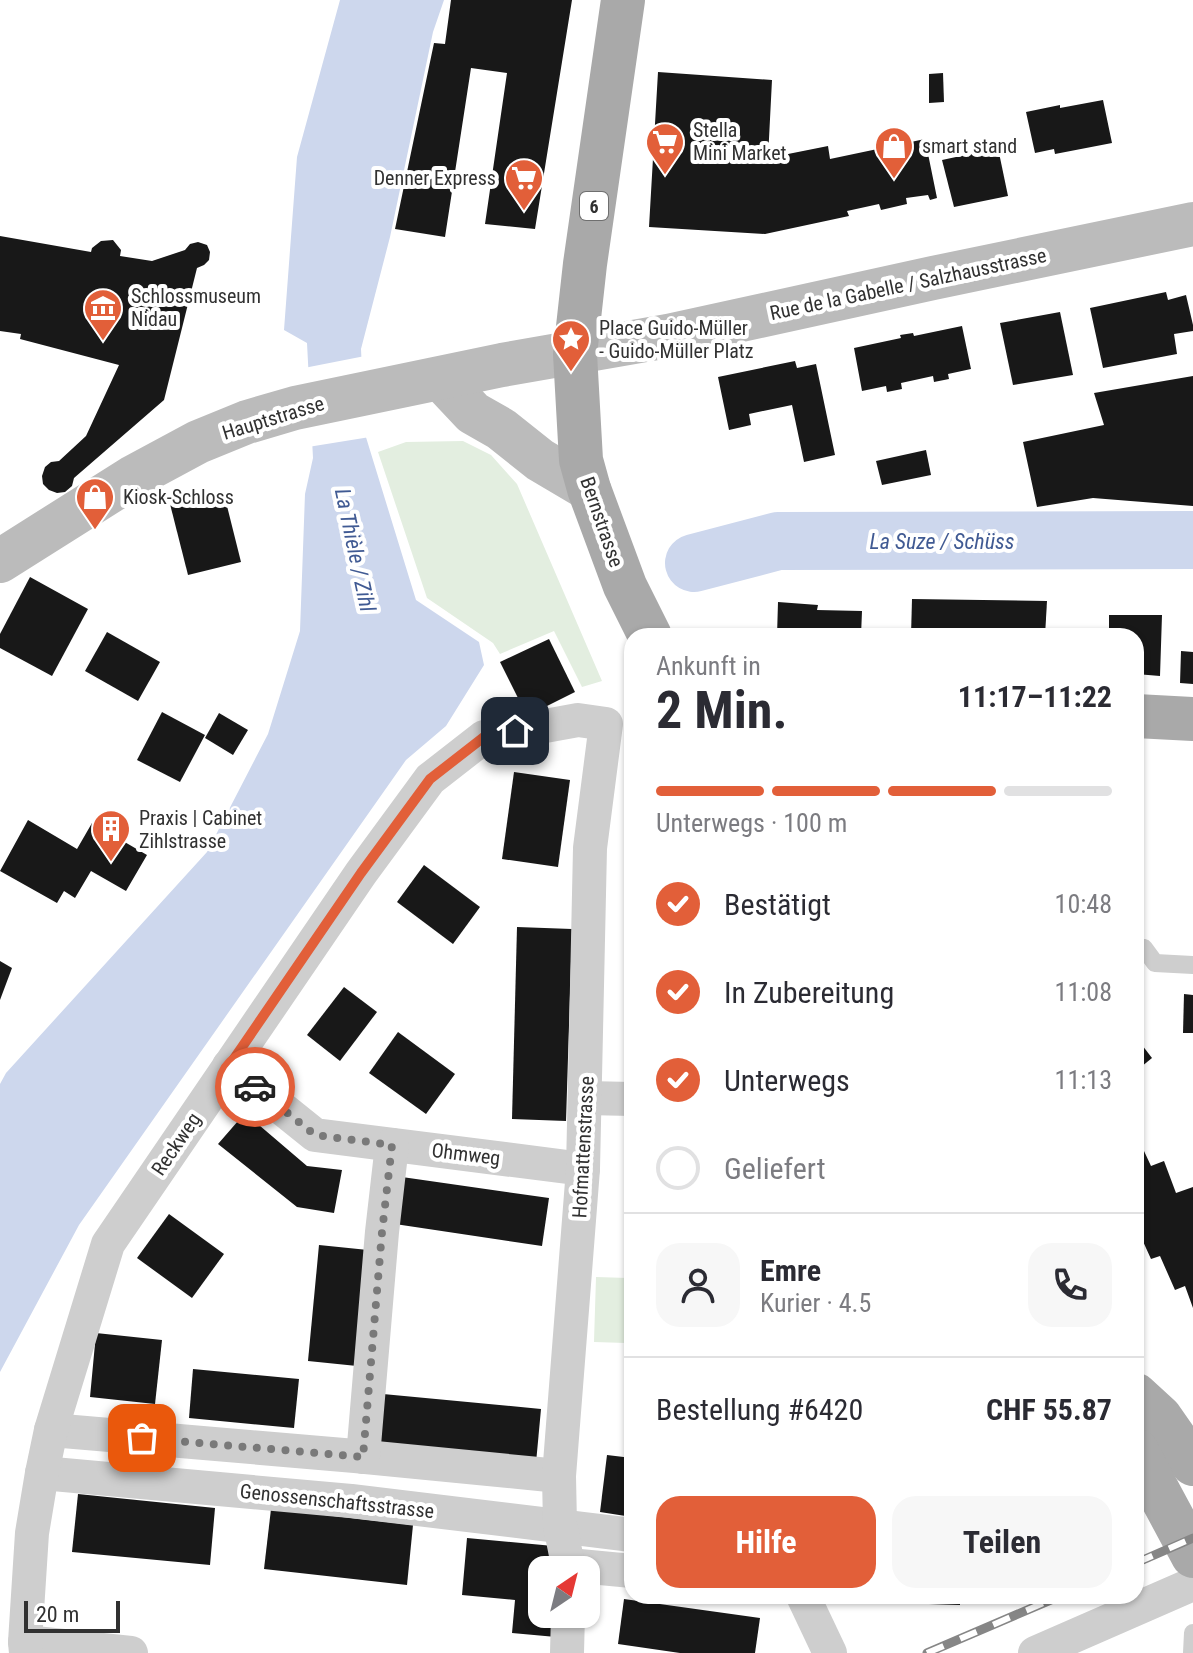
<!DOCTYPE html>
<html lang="de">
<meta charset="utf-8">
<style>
body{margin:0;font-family:"Roboto Condensed",sans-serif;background:#f7f7f7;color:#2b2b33;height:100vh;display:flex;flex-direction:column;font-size:30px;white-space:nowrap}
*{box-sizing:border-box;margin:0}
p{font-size:26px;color:#7c7c81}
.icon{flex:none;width:44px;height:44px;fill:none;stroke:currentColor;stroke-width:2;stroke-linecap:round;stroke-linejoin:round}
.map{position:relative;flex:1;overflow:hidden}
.drawer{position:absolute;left:624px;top:628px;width:520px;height:976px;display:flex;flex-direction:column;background:#fff;border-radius:24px;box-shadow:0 2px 6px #0004}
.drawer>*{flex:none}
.needle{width:52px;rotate:35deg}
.fabs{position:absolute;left:528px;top:1556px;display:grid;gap:16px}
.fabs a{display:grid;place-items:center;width:72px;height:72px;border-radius:16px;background:#fff;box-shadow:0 2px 6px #0004;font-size:40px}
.scale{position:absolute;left:24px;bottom:20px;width:96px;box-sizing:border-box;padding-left:8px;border:4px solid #313131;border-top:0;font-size:22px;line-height:28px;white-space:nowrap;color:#313131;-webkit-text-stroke:6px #fff;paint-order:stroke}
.pin{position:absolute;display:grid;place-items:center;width:68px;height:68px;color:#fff;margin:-34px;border-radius:16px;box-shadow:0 4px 12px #0006}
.courier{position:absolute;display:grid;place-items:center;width:80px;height:80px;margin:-40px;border:6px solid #e25f39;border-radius:50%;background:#fff;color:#222;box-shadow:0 2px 10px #0007}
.overview em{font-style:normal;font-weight:700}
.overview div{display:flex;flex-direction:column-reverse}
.overview{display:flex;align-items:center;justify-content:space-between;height:136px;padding:0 32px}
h1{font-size:52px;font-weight:700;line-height:60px}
.bar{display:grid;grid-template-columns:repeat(4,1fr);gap:12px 8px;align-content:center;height:96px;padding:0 32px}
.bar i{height:10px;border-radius:6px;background:#e1e1e2}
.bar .active{background:#e25f39}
.bar p{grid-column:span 4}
.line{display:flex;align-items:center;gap:20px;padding:0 32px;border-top:2px solid #e1e1e2}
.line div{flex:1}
.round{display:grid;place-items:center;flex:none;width:84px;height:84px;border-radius:24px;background:#f7f7f7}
ol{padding:0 32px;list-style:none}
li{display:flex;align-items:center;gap:24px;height:88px}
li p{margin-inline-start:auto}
li .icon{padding:8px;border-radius:50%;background:#e25f39;color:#fff;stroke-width:4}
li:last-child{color:#7c7c81}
li i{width:44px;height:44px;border:4px solid #e1e1e2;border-radius:50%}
.primary-button{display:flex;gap:16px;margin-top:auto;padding:16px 32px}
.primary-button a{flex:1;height:92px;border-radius:24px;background:#e25f39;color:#fff;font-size:32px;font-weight:700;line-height:92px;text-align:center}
.primary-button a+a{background:#f7f7f7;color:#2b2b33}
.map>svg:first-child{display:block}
</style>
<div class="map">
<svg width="1193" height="1653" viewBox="0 0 1193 1653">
<rect width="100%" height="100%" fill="#fff"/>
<!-- green -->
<g fill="#e3eee0">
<path d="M463 441 491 455 517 484 602 681 582 687 554 631 500 654 493 643 427 598 378 452 406 442Z"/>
<path d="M596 1277 628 1278 626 1343 594 1342Z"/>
</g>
<!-- water -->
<path fill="#cdd7ed" d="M340 0H444L433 32 390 237 361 349 365 434 416 600 479 642 484 665 446 726 406 760 79 1225 0 1372V1084L6 1073 207 852 268 734 300 631 305 494 313 458 307 343 284 330 297 157Z"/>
<!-- pier -->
<path fill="#fff" d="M365 356 370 437 308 447 304 368Z"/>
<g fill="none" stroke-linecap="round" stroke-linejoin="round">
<!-- river -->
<path stroke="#cdd7ed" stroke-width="58" d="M694 563 778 541 1193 540"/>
</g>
<!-- building -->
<g fill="#181818">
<path d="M451 0H572L535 229 485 224 507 73 471 68 445 237 395 229 434 43 445 44Z"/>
<path d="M658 72 772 80 768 158 828 146 830 159 925 139 937 198 930 200 928 195 906 198 907 204 881 210 879 204 847 211 849 216 765 234 649 227Z"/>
<path d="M943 73 944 102 929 103V74Z"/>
<path d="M1103 100 1112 143 1055 154 1054 149 1035 153 1026 112 1060 105V108Z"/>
<path d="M998 148 1008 196 954 207 942 160Z"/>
<path d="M0 236 91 252 92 248 101 241 113 240 121 250 120 256 152 261 185 250 190 244 198 242 207 245 210 252 209 260 204 265 197 268 164 400 74 478 72 486 65 492 57 493 49 490 43 484 42 476 45 467 51 462 59 461 86 436 119 365 20 339 21 334 0 331Z"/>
<path d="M1166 292 1168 300 1186 295 1193 325V331L1174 334 1177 354 1103 368 1090 308Z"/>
<path d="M1060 312 1073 375 1013 385 1000 323Z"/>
<path d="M962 326 971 369 948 374 949 379 934 382 933 376 901 383 902 389 887 392 886 386 862 391 854 348 901 338 900 335 913 333 914 336Z"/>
<path d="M795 361 797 368 816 364 835 455 804 462 792 405 749 414 751 425 729 430 718 377Z"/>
<path d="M1193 376V506L1093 498 1037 507 1023 442 1104 425 1094 393Z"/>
<path d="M926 450 931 475 882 485 876 461Z"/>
<path d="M223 490 241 562 188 575 170 504Z"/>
<path d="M30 577 88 609 52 676 0 648V634Z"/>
<path d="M912 599 1047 601 1045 636H911Z"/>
<path d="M778 602 818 605 817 610 862 611 861 636H777Z"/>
<path d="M1109 615H1162L1160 676 1136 674V636H1109Z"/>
<path d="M107 632 160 662 138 701 85 671Z"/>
<path d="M549 639 575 692 527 716 500 662Z"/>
<path d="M1181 651 1193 652V684L1180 683Z"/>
<path d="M162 712 205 735 180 782 137 760Z"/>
<path d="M219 713 248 730 233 755 205 738Z"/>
<path d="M514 772 570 780 558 867 502 859Z"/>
<path d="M28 820 77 849 92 823 147 855 126 891 91 871 75 898 64 891 57 903 0 871Z"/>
<path d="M424 865 480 907 453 944 397 902Z"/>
<path d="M517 927 572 929 566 1121 512 1119Z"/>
<path d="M0 961 12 968 0 1000Z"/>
<path d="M344 987 377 1012 340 1061 307 1035Z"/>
<path d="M1184 994 1193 995V1033H1183Z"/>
<path d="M398 1032 455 1074 426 1114 369 1073Z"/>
<path d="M1142 1045 1152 1058 1136 1071V1049Z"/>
<path d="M245 1113 307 1166 342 1170 334 1213 297 1207 218 1144Z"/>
<rect x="625" y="1138" width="7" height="51"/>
<path d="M1136 1145 1144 1151 1151 1166 1164 1161 1176 1193 1193 1187V1308L1185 1286 1175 1290 1160 1256 1151 1259 1136 1226Z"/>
<path d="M402 1177 549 1198 542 1246 395 1224Z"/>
<path d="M169 1214 224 1254 192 1298 137 1258Z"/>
<path d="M319 1245 368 1250 357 1366 308 1361Z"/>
<path d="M96 1333 162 1340 155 1404 90 1397Z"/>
<path d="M193 1369 299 1379 294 1428 189 1418Z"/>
<path d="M383 1394 541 1409 536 1463 378 1447Z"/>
<path d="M607 1455 632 1458V1517L600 1512Z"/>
<path d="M78 1494 215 1508 210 1565 72 1552Z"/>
<path d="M271 1509 413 1525 407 1585 264 1569Z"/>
<path d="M467 1538 564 1547 562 1570H542V1614H558L556 1637 512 1633 515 1600 462 1595Z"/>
<path d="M929 1596H960V1605L929 1604Z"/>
<path d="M624 1599 760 1618 755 1653H680L618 1644Z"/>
</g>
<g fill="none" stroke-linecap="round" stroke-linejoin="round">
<!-- service -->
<g stroke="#cecece" stroke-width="18">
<path d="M1144 948 1155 963 1193 965"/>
<path d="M1192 1653 1193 1633"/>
</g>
<!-- minor -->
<g stroke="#cecece" stroke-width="34">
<path d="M229 1066 315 1135 583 1169"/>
<path d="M586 1098 632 1099"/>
<path d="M51 1430 355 1456 559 1476"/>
<path d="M363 1457 382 1232 392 1145"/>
<path d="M42 1473 351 1501 632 1535"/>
<path d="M569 1565 632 1571"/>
<path d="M803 1596 830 1653"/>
<path d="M25 1642 131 1653"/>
<path d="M26 1653 25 1642 32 1533 42 1473 51 1430 108 1244 361 873 430 779 484 737 578 720 606 724 590 848 583 1169 559 1476 560 1525 569 1570"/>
<path d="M567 1653 568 1614"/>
<path d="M1035 1653 1193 1584"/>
</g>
<!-- secondary -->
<g stroke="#bbb" stroke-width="44">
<path d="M441 379 473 413 501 429 540 460 589 489"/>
<path d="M0 561 133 477 198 442 247 422 295 408 502 365 668 336 933 278 1193 224"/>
</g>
<!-- primary -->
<g stroke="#a9a9a9" stroke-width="44">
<path d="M623 0 585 264 575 354 581 460 589 489 625 586 650 636"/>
<path d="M1136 716 1193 719"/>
<path d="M1136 1395 1160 1417 1193 1464"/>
<path d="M1136 1450 1193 1556"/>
</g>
<!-- rail casing -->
<g stroke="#868686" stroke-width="9">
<g id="rail">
<path d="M1136 1563 1193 1538"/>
<path d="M927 1653 1060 1596"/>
</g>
</g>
<!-- rail -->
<use href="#rail" stroke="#fff" stroke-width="6" stroke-dasharray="18" stroke-linecap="butt"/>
</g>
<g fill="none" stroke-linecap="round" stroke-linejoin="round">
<!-- done -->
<path stroke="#797979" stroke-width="8" stroke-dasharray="0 14.4" d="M142 1438 363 1457 382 1232 392 1145 315 1135 255 1087"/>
<!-- route -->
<path stroke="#e25f39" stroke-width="10" d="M255 1087 229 1066 361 873 430 779 484 737 515 731"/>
</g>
<!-- icons -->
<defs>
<g id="supermarket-pin" transform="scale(2)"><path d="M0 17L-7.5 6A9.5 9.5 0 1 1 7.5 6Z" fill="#e25f39" stroke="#fff"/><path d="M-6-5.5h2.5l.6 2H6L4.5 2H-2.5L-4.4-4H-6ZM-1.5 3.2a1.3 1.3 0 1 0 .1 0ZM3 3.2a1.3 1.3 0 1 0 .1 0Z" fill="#fff"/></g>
<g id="shop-pin" transform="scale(2)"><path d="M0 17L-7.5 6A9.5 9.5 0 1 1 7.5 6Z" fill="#e25f39" stroke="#fff"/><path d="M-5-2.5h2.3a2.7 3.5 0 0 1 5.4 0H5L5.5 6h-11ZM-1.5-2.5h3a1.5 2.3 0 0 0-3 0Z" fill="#fff"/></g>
<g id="museum-pin" transform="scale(2)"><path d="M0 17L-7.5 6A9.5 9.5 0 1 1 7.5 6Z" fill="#e25f39" stroke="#fff"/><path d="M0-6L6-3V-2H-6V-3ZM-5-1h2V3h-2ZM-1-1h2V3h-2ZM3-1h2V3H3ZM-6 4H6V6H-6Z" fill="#fff"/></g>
<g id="sight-pin" transform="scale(2)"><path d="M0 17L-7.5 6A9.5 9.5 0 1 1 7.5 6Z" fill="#e25f39" stroke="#fff"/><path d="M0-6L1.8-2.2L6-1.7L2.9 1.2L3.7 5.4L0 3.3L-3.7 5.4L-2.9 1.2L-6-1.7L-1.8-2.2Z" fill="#fff"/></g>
<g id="building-pin" transform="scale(2)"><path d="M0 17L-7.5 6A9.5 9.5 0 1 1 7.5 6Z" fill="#e25f39" stroke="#fff"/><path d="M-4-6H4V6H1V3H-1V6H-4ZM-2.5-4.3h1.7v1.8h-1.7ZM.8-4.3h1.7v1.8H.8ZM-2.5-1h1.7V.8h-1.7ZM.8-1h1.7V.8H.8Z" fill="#fff"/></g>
</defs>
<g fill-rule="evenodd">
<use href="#supermarket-pin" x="665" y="142"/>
<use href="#shop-pin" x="894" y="146"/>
<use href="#supermarket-pin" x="524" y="178"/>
<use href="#museum-pin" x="103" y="308"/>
<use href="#sight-pin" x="571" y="339"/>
<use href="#shop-pin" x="95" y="497"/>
<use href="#building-pin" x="111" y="829"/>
</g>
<g text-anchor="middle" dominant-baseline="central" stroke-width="8" stroke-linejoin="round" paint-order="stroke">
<!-- shield labels -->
<rect fill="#fff" stroke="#6f6f6f" stroke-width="2" x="580" y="192" width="28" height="28" rx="6"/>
<g font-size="18" font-weight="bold" fill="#313131">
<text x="594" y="206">6</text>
</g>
<!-- poi labels -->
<g font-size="20" fill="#313131" stroke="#fff" text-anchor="start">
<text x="693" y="130">Stella<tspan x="693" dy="23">Mini Market</tspan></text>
<text x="922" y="146">smart stand</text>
<text x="496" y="178" text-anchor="end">Denner Express</text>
<text x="131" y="296">Schlossmuseum<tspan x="131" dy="23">Nidau</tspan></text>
<text x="599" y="328">Place Guido-Müller<tspan x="599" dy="23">- Guido-Müller Platz</tspan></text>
<text x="123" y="497">Kiosk-Schloss</text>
<text x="139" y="818">Praxis | Cabinet<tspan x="139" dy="23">Zihlstrasse</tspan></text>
</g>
<!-- street labels -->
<g font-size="20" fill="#313131" stroke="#fff">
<text transform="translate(908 284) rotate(-12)">Rue de la Gabelle / Salzhausstrasse</text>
<text transform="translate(273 418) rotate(-17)">Hauptstrasse</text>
<text transform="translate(602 522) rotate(71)">Bernstrasse</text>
<text transform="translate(176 1144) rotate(-56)">Reckweg</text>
<text transform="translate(583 1147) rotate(-87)">Hofmattenstrasse</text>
<text transform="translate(466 1154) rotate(7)">Ohmweg</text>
<text transform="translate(337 1501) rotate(6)">Genossenschaftsstrasse</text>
</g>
<!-- water labels -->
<g font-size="22" font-style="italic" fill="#405a93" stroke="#fff">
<text x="942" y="541">La Suze / Schüss</text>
<text transform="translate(355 550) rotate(78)">La Thièle / Zihl</text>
</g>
</g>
</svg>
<div class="fabs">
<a><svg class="needle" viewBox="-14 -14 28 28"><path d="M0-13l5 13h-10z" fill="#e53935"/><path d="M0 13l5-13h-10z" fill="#7c7c81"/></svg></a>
</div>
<div class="scale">20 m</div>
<div class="pin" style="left:142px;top:1438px;background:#ea580c"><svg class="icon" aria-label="bag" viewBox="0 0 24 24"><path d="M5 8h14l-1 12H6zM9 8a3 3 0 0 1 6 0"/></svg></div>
<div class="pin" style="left:515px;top:731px;background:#1f2937"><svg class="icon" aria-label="home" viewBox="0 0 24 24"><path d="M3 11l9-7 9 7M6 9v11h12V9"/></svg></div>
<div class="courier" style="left:255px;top:1087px"><svg class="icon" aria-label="car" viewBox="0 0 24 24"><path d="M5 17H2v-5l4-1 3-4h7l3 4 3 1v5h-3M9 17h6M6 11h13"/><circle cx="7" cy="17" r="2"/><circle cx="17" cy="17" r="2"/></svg></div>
<section class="drawer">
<div class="overview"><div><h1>2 Min.</h1><p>Ankunft in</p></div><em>11:17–11:22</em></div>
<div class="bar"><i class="active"></i><i class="active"></i><i class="active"></i><i></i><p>Unterwegs · 100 m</p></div>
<ol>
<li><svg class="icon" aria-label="check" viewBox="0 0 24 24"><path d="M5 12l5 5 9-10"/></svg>Bestätigt<p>10:48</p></li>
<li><svg class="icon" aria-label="check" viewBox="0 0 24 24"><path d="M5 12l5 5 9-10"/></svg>In Zubereitung<p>11:08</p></li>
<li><svg class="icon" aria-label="check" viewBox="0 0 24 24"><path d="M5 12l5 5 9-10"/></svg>Unterwegs<p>11:13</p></li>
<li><i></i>Geliefert</li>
</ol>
<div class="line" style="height:144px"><a class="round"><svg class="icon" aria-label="person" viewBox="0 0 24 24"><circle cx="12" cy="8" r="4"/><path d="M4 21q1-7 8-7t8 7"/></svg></a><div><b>Emre</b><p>Kurier · 4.5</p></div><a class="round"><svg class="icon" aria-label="phone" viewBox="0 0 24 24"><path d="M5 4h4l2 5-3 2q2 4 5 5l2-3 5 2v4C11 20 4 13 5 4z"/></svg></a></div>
<div class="line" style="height:104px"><div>Bestellung #6420</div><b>CHF 55.87</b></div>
<div class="primary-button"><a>Hilfe</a><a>Teilen</a></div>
</section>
</div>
